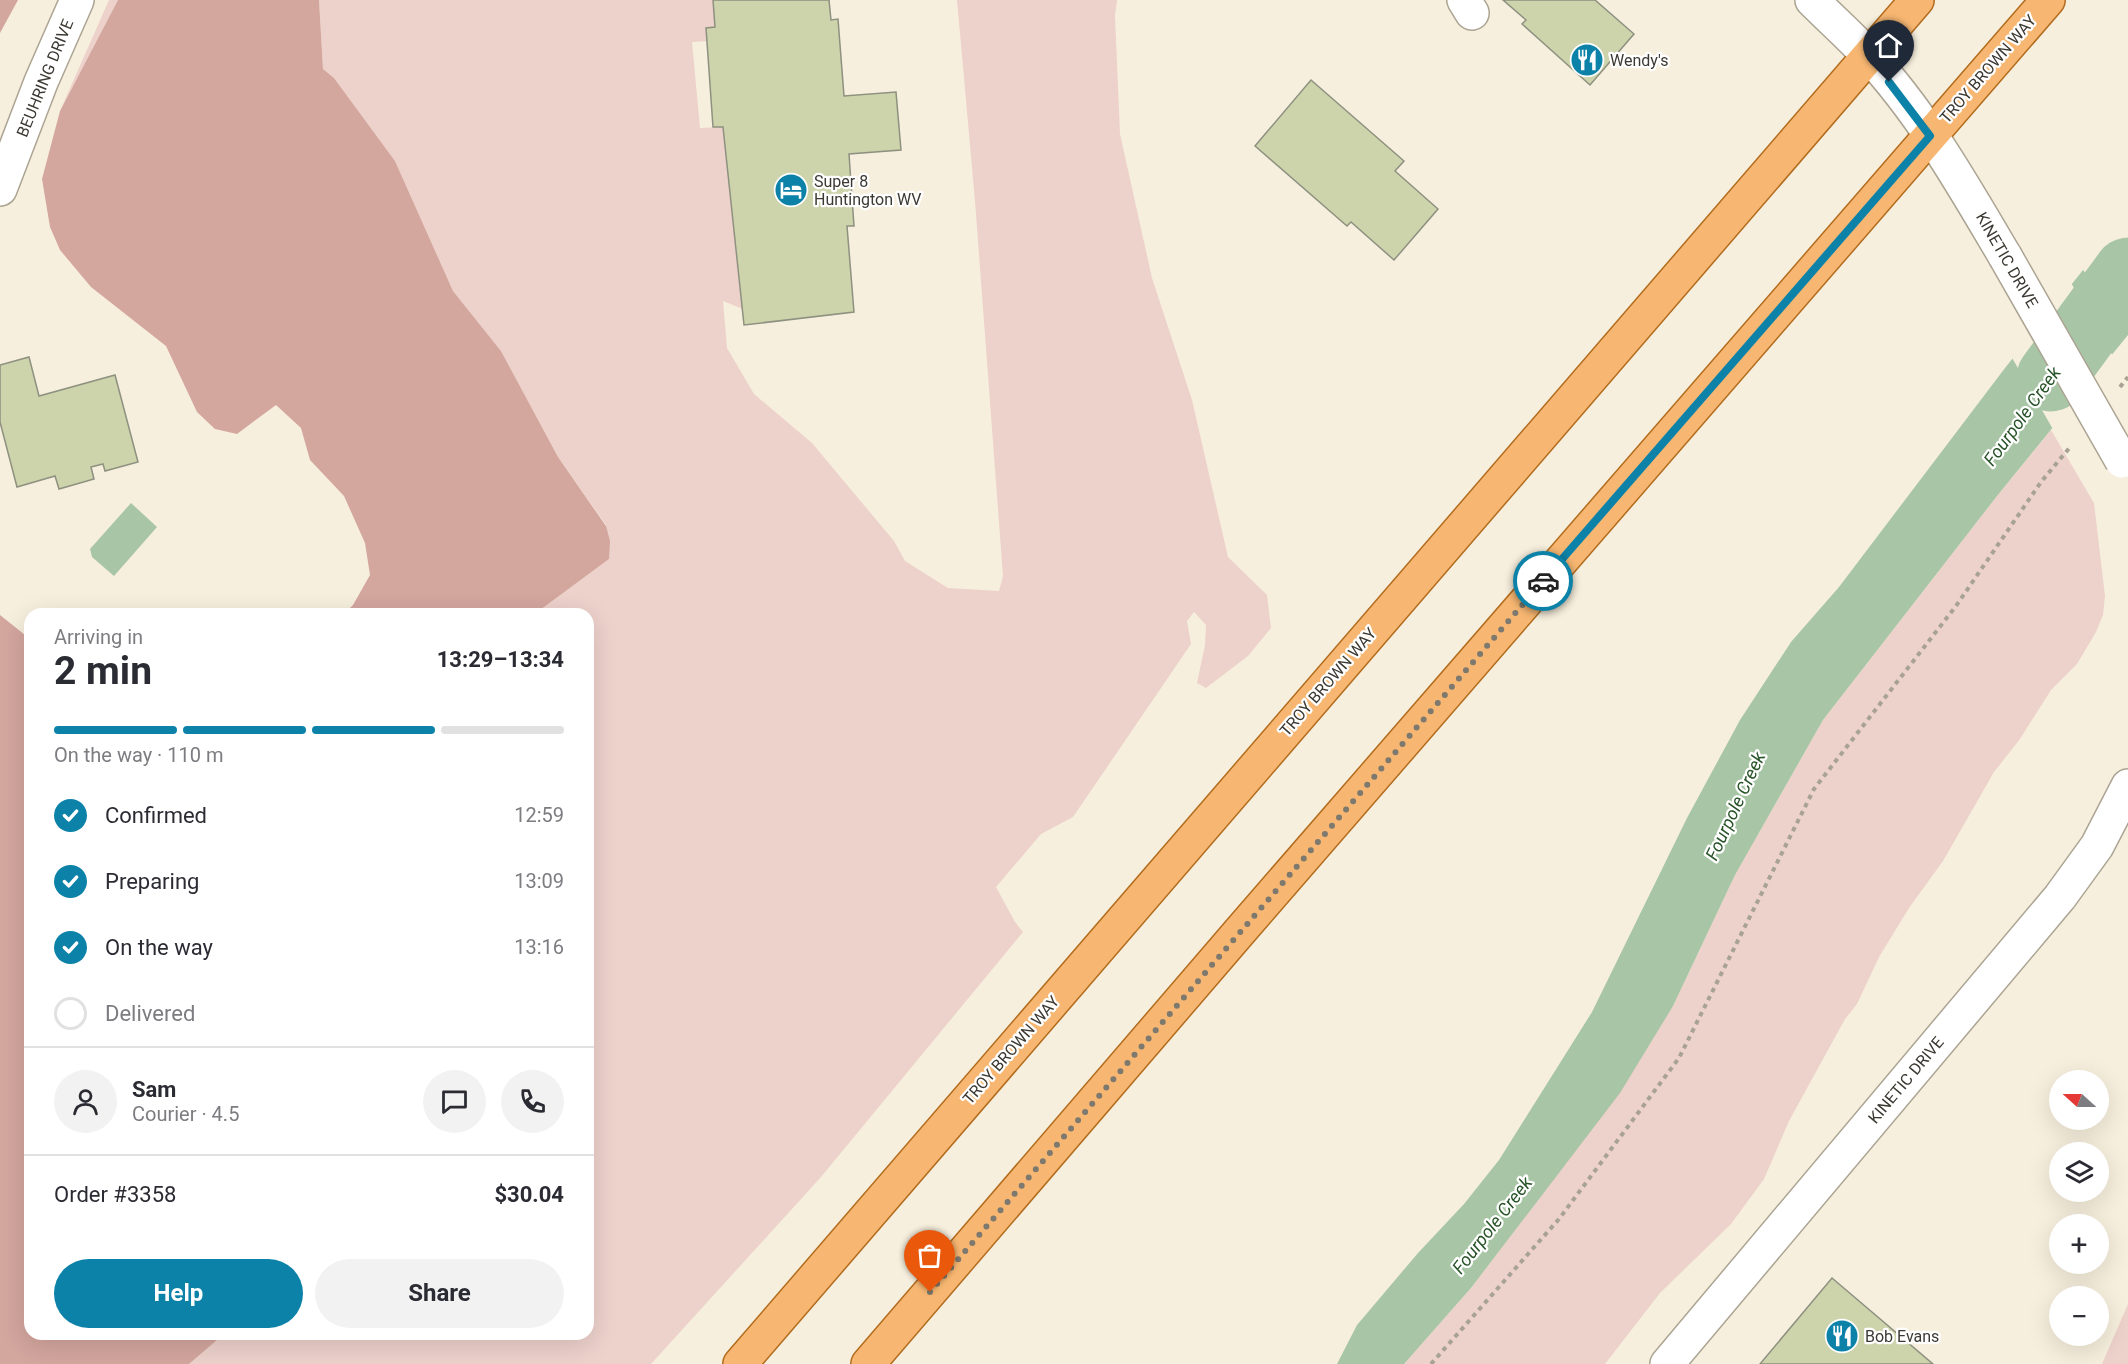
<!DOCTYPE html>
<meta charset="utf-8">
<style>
body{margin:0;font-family:Roboto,sans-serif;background:#f2f2f3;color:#2b2b33;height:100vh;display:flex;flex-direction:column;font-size:22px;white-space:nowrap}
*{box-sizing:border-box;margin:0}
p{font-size:20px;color:#7c7c81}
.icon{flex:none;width:33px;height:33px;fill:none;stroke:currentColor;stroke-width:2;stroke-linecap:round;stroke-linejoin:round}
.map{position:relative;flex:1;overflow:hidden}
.sheet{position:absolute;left:24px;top:608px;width:570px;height:732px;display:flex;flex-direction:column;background:#fff;border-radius:18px;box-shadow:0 6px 24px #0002}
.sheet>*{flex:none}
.needle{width:39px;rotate:291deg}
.buttons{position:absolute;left:2049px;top:1070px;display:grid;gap:12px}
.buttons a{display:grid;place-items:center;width:60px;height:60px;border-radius:50%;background:#fff;box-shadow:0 6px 24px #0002;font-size:30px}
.pin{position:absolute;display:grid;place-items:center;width:51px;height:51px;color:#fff;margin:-62px -26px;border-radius:50% 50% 50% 0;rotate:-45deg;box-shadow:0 0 6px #0007}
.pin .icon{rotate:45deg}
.courier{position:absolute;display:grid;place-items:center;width:60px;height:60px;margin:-30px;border:4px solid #0d82a8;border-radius:50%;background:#fff;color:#222;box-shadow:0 2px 8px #0007}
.headline em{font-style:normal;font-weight:700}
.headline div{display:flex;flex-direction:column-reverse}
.headline{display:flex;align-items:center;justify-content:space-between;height:102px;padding:0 30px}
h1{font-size:39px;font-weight:700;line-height:45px}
.bar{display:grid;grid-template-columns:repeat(4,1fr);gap:9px 6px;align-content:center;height:72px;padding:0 30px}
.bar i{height:8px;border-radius:4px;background:#e1e1e2}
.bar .on{background:#0d82a8}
.bar p{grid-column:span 4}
.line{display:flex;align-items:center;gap:15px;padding:0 30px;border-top:2px solid #e1e1e2}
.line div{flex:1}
.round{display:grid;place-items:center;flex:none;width:63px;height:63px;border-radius:32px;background:#f2f2f3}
ol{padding:0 30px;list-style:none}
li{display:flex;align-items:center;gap:18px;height:66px}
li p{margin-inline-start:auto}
li .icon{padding:6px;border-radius:50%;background:#0d82a8;color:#fff;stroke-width:4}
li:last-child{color:#7c7c81}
li i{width:33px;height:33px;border:3px solid #e1e1e2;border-radius:50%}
.button{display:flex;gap:12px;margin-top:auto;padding:12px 30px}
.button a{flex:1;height:69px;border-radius:36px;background:#0d82a8;color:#fff;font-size:24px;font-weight:700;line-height:69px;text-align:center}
.button a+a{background:#f2f2f3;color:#2b2b33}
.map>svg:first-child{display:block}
</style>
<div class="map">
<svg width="2128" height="1364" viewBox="0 0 2128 1364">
<rect width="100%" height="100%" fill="#f7efdd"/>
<!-- green -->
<g fill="#edd1cb">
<path d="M109 0H118L60 111Z"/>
<path d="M319 0H713L715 27 706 28 707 41 692 42 700 128 723 127 743 309 723 301 727 348 754 394 812 443 894 541 905 561 948 588 999 591 1003 576 975 201 957 0H1117L1115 16 1120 134 1152 278 1192 400 1228 557 1267 595 1271 628 1248 656 1206 688 1197 683 1205 645 1206 625 1194 612 1187 621 1191 644 1073 817 1041 834 996 887 1015 922 1023 932 821 1177 651 1364H189L224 1334H588V614L536 613 609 559 606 525 558 457 501 351 453 291 395 161 334 78 323 69Z"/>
<path d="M2051 430 2094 503 2105 596 2103 615 2096 632 2077 664 2051 690 2020 739 1994 772 1943 861 1909 908 1879 957 1857 1004 1845 1019 1789 1121 1764 1179 1731 1224 1660 1293 1605 1364H1404L1471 1288 1544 1192 1673 1006 1735 875 1823 720 1997 496Z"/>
<path d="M2128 1304V1364H2102Z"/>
</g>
<!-- forest -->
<g fill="#d3a69e">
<path d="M0 0H18L0 33Z"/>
<path d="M118 0H319L323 69 334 78 395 161 453 291 501 351 558 457 606 526 610 541 609 559 536 613H345L353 605 370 575 365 543 344 496 310 460 301 428 276 405 237 434 215 429 197 412 166 346 91 287 60 250 50 227 42 179 60 111Z"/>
<path d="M0 615 30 639V1334H224L189 1364H0Z"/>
</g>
<!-- water -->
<g fill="#a8c6a6">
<path d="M2083 270 2128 325V335L1997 496 1823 720 1735 875 1673 1006 1620 1093 1471 1288 1404 1364H1337L1357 1325 1418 1253 1464 1204 1499 1160 1592 1012 1687 818 1740 720 1791 642 1839 587 2005 368Z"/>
<path d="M131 503 157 527 114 576 92 557 90 549Z"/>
</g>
<!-- pier -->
<path fill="#f7efdd" d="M2070 281 2114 358 2054 431 2011 356Z"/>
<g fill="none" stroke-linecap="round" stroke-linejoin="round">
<!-- river -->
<path stroke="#a8c6a6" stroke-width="69" d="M2051 377 2128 272"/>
</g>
<!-- building -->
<g fill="#cdd3ab" stroke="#8e9180" stroke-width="1.5">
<path d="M713 0H829L831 20 838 19 844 96 896 92 901 150 849 154 854 226H847L854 312 744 325 723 127H713L706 28 715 27Z"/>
<path d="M1503 0H1595L1634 34 1590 85 1522 24 1526 20Z"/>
<path d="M1311 80 1404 161 1395 171 1438 209 1394 260 1351 222 1347 226 1255 146Z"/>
<path d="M29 357 39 396 115 375 138 462 105 471 103 464 91 467 94 479 59 489 55 476 17 487 0 422V365Z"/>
<path d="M1832 1278 1933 1364H1760Z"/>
</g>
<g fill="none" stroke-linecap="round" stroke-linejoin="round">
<!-- minor casing -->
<g stroke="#aca493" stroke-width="36">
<g id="minor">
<path d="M1464 0 1472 13"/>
<path d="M1812 0C1830 18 1850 36 1868 55 1923 114 1964 187 2005 256"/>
<path d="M0 189 41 82 77 0"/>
<path d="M1667 1364 2060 897 2097 846 2128 786"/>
</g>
</g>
<!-- major casing -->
<g stroke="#b26c1e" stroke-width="36">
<g id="major">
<path d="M740 1364 1917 0"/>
<path d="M868 1364 1241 930 2048 0"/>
</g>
</g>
<!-- path -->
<g stroke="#a8a295" stroke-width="4" stroke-dasharray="4.5 4.5" stroke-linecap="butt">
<path d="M2120 387 2128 377"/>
<path d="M1431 1364 1559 1219 1679 1058 1814 789 1956 606 2041 482 2071 446"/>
</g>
<!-- minor -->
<use href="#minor" stroke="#fff" stroke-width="33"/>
<!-- major -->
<use href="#major" stroke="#f7b772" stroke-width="33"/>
<!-- minor-bridge casing -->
<g stroke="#aca493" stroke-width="36" stroke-linecap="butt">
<path id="minor-bridge" d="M2005 256 2122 461"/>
</g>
<!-- minor-bridge -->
<use href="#minor-bridge" stroke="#fff" stroke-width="33"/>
</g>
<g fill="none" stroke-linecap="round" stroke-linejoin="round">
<!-- done -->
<path stroke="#7d796e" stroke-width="6" stroke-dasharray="0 10.8" d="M930 1292 1543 581"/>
<!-- route -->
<path stroke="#0d82a8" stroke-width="8" d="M1543 581 1930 136 1889 82"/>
</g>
<!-- icons -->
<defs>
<g id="restaurant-disc" transform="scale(1.725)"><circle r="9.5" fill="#0d82a8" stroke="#fff"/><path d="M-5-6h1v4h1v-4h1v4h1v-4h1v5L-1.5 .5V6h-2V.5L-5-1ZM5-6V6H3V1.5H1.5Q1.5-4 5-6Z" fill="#fff"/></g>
<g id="hotel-disc" transform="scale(1.725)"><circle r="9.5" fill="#0d82a8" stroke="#fff"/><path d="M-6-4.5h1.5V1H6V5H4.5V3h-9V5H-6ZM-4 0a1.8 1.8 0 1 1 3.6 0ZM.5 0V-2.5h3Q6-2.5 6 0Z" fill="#fff"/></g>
</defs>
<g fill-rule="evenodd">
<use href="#restaurant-disc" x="1587" y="60"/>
<use href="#hotel-disc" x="791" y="190"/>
<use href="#restaurant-disc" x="1842" y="1336"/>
</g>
<g text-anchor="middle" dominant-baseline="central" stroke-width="4.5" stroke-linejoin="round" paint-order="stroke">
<!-- poi labels -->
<g font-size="16" fill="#3c3932" stroke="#fff" text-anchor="start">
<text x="1610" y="60">Wendy's</text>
<text x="814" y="181">Super 8<tspan x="814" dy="18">Huntington WV</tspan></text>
<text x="1865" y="1336">Bob Evans</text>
</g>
<!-- street labels -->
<g font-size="16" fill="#3c3932" stroke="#fff">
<text transform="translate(1988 69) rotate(-49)">TROY BROWN WAY</text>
<text transform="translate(45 78) rotate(-68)">BEUHRING DRIVE</text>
<text transform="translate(2007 260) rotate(60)">KINETIC DRIVE</text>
<text transform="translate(1328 682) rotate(-49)">TROY BROWN WAY</text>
<text transform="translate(1011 1050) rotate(-49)">TROY BROWN WAY</text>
<text transform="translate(1906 1080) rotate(-50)">KINETIC DRIVE</text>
</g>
<!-- water labels -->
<g font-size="18" font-style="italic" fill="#295429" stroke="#fff">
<text transform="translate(2022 416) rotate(-54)">Fourpole Creek</text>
<text transform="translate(1735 806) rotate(-65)">Fourpole Creek</text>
<text transform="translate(1492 1225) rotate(-52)">Fourpole Creek</text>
</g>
</g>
</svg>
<div class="buttons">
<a><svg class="needle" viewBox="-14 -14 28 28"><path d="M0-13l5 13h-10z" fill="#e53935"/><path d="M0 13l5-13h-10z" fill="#7c7c81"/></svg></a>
<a><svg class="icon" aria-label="layers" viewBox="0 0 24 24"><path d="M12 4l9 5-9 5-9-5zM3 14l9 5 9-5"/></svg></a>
<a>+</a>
<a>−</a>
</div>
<div class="pin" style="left:930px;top:1292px;background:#ea580c"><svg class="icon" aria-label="bag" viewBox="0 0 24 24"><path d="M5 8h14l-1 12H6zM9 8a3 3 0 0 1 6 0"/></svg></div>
<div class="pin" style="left:1889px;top:82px;background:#1f2937"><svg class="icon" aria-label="home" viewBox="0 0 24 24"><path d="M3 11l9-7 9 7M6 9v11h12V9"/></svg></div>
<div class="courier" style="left:1543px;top:581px"><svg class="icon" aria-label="car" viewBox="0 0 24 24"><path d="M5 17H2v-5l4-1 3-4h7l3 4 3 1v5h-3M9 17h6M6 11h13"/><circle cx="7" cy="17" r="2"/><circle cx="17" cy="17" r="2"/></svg></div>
<section class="sheet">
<div class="headline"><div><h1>2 min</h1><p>Arriving in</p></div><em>13:29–13:34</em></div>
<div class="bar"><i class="on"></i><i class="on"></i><i class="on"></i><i></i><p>On the way · 110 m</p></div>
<ol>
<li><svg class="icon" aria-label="check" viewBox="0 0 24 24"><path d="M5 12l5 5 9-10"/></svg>Confirmed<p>12:59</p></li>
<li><svg class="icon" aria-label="check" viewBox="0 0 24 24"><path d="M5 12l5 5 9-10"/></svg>Preparing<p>13:09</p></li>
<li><svg class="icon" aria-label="check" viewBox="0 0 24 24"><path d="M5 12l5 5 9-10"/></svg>On the way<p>13:16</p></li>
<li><i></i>Delivered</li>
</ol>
<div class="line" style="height:108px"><a class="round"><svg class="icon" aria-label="person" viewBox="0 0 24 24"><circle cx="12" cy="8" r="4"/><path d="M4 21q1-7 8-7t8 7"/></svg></a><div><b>Sam</b><p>Courier · 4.5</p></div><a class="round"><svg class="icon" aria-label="chat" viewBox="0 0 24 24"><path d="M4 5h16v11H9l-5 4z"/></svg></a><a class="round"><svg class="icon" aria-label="phone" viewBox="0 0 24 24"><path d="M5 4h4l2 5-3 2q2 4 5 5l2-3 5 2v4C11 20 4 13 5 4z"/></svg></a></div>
<div class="line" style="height:78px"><div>Order #3358</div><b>$30.04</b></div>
<div class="button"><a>Help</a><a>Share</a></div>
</section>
</div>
